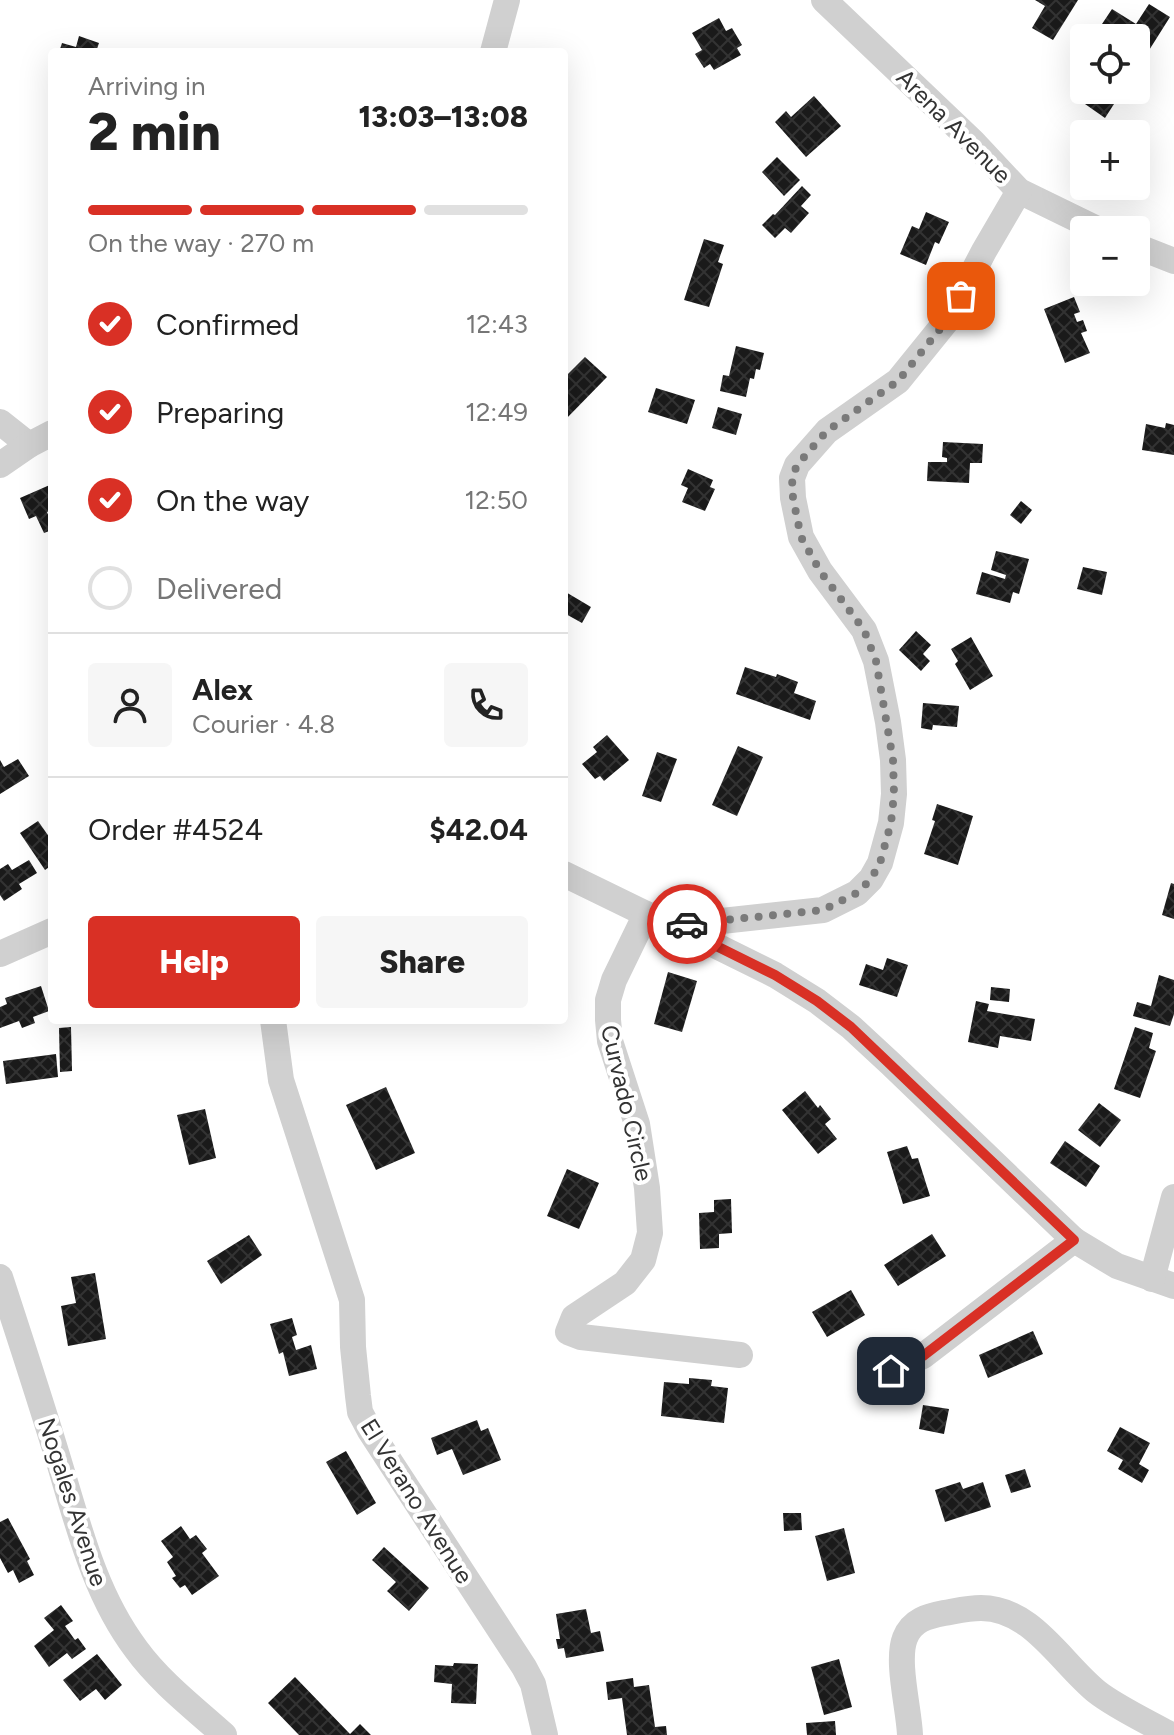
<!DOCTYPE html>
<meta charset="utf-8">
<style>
body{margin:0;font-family:Figtree,sans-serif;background:#f6f6f6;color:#222;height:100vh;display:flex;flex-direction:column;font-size:30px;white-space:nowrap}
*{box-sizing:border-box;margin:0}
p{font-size:26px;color:#767676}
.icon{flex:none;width:44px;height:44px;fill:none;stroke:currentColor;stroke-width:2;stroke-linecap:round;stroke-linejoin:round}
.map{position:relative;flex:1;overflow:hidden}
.details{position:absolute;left:48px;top:48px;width:520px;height:976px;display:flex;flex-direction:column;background:#fff;border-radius:8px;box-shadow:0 8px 32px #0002}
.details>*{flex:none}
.tools{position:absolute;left:1070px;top:24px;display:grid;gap:16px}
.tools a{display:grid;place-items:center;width:80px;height:80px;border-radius:8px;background:#fff;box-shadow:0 8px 32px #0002;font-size:40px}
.pin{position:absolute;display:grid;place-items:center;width:68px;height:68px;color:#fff;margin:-34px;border-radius:16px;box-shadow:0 4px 12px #0006}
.courier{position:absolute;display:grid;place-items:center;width:80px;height:80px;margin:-40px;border:6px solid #d93025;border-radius:50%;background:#fff;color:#222;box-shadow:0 2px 10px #0007}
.head em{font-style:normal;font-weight:800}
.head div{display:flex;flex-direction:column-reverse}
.head{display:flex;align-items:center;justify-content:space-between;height:136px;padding:0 40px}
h1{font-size:52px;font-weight:800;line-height:60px}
.bar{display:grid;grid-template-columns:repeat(4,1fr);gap:12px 8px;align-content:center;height:96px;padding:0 40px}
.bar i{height:10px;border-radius:6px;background:#e0e0e0}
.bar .selected{background:#d93025}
.bar p{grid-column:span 4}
.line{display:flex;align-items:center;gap:20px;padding:0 40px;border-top:2px solid #e0e0e0}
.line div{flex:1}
.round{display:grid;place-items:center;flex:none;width:84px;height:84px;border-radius:8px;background:#f6f6f6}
ol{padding:0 40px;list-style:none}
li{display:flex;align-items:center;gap:24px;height:88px}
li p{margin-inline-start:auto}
li .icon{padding:8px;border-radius:50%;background:#d93025;color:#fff;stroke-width:4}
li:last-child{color:#767676}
li i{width:44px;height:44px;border:4px solid #e0e0e0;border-radius:50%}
.primary-button{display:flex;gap:16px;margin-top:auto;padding:16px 40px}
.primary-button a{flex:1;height:92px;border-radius:8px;background:#d93025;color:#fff;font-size:32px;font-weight:800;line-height:92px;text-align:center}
.primary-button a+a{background:#f6f6f6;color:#222}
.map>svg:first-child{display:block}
</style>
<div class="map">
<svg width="1174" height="1735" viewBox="0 0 1174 1735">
<defs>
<pattern id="building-cross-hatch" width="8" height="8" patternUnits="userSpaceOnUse" patternTransform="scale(2)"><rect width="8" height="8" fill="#1a1a1a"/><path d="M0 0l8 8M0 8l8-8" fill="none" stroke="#333"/></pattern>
</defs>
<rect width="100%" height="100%" fill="#fff"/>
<!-- building -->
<g fill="url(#building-cross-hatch)">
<path d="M1035 0H1078L1053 40 1032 28 1045 6Z"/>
<path d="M1149 4 1170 17 1141 63 1136 59V38H1110L1098 30 1112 9 1136 24Z"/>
<path d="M719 18 726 31 732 28 742 45 737 48 741 55 714 70 710 64 704 68 695 54 702 50 692 33Z"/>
<path d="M79 36 99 43 96 52H59L62 43 76 47Z"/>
<path d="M1094 90H1123L1105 118 1085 104Z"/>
<path d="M814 96 841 126 806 157 775 122 786 111 791 117Z"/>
<path d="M777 157 800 180 784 196 762 172Z"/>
<path d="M802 186 811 195 801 206 809 213 791 233 785 228 775 238 762 225 773 214 775 215Z"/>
<path d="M926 212 949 222 939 244 935 242 926 265 900 254 912 226 919 229Z"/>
<path d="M704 239 724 245 718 262 723 264 709 307 684 300Z"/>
<path d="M1074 297 1080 312 1074 314 1077 322 1083 320 1087 331 1081 333 1090 353 1065 363 1044 309Z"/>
<path d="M736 346 764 353 760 370 756 369 754 379 750 378 746 397 720 391 723 375 729 376Z"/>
<path d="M585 357 607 377 564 421V378Z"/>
<path d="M656 388 695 400 687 424 648 412Z"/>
<path d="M718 407 742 414 736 435 712 428Z"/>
<path d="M1166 423 1174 425V455L1142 450 1146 424 1165 428Z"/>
<path d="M943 442 983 444 982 463H970L969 483 927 481 928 462H947V458L942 457Z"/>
<path d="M688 469 713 480 710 487 715 489 705 511 682 502 688 488 681 485Z"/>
<path d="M52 484V510L47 512 52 524V530L44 533 36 516 29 519 20 498Z"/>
<path d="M1021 501 1032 510 1021 524 1010 515Z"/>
<path d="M996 551 1029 559 1019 594 1013 592 1010 603 976 594 982 572 1005 579 1006 575 991 570Z"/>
<path d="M1083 567 1107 572 1102 595 1077 589Z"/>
<path d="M564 591 591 607 582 623 564 613Z"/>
<path d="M916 631 931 645 923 654 930 661 921 671 899 650Z"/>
<path d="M971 637 993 676 970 690 955 664 958 661 951 649Z"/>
<path d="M745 667 776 677 777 674 798 682 794 693 816 701 810 720 736 694Z"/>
<path d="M923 703 959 706 957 727 933 725 932 730 921 728Z"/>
<path d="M607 735 629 760 604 781 600 776 595 779 582 764 597 752 593 747Z"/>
<path d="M738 746 763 757 737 816 712 805Z"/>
<path d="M657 752 677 759 661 802 642 796Z"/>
<path d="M18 759 29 776 0 794V760L4 767Z"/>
<path d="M937 804 973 816 958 865 924 854 935 821 932 820Z"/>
<path d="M38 821 52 841V865L45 870 20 833Z"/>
<path d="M29 860 37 873 19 884 22 889 4 901 0 895V869L8 864 12 870Z"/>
<path d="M1171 883 1174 884V919L1162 915Z"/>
<path d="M887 958 908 965 897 997 859 985 866 964 883 970Z"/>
<path d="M668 972 697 981 682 1032 654 1024Z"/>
<path d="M1159 975 1174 980V1014L1170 1026 1133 1016 1137 1002 1151 1006Z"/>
<path d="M41 986 49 1011 33 1017 35 1023 22 1028 19 1021 0 1028V1007L7 1004 5 998Z"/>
<path d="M991 987 1010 989 1009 1002 990 1000Z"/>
<path d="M976 1001 989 1004 987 1011 1035 1019 1031 1041 1000 1036 998 1048 968 1042Z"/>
<path d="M71 1027 72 1071 60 1072 59 1028Z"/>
<path d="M1135 1027 1153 1033 1149 1048 1156 1051 1140 1098 1114 1089Z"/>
<path d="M56 1054 58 1077 6 1084 3 1061Z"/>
<path d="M386 1087 415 1153 376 1170 346 1105Z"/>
<path d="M805 1091 818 1108 820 1105 831 1119 825 1124 837 1139 818 1154 782 1110Z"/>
<path d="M1099 1103 1121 1120 1100 1147 1078 1130Z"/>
<path d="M205 1109 216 1158 189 1165 177 1115Z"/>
<path d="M1065 1141 1100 1166 1086 1187 1050 1163Z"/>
<path d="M907 1146 912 1159 918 1158 930 1196 903 1204 887 1152Z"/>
<path d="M567 1169 599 1183 579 1229 547 1216Z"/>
<path d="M731 1199 732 1233 719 1234V1248L700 1249 699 1213 714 1212V1200Z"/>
<path d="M932 1234 946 1256 898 1286 884 1265Z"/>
<path d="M249 1235 262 1255 221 1284 207 1261Z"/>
<path d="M95 1273 106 1339 68 1346 61 1306 76 1303 71 1277Z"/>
<path d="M851 1290 865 1315 827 1337 812 1312Z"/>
<path d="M292 1318 297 1335 292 1337 296 1350 311 1345 317 1369 289 1376 283 1352 279 1354 270 1324Z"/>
<path d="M1033 1331 1043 1354 988 1378 979 1355Z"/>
<path d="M689 1378 712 1380 711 1386 728 1388 724 1423 661 1416 664 1382 689 1384Z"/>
<path d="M923 1405 949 1409 944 1434 919 1429Z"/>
<path d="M477 1420 481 1431 488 1428 501 1460 463 1475 452 1449 437 1455 431 1438Z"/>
<path d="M1120 1427 1150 1443 1139 1464 1149 1470 1142 1483 1118 1469 1123 1460 1107 1451Z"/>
<path d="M346 1451 376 1503 357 1515 326 1462Z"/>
<path d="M1025 1469 1031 1487 1011 1493 1005 1475Z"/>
<path d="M960 1482 963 1489 983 1482 991 1507 945 1522 935 1490Z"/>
<path d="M783 1513H801L802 1530 784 1531Z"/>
<path d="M8 1518 30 1559 27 1561 34 1575 19 1583 13 1570 8 1573 0 1558V1522Z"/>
<path d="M181 1526 190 1539 196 1535 207 1549 202 1553 219 1576 192 1595 185 1585 180 1588 172 1578 176 1576 167 1562 173 1557 161 1541Z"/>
<path d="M844 1528 855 1573 827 1581 815 1536Z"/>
<path d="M384 1547 429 1588 409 1611 387 1591 396 1582 372 1560Z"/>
<path d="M61 1605 73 1621 65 1626 75 1640 78 1638 86 1649 72 1659 67 1653 49 1667 34 1646 54 1630 44 1618Z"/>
<path d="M586 1609 591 1633 600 1631 604 1651 566 1658 564 1648 558 1649 556 1639H560L556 1614Z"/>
<path d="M97 1654 122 1685 105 1700 96 1689 80 1701 63 1680Z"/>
<path d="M839 1659 852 1707 824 1715 811 1667Z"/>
<path d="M454 1663 478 1664 476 1704 451 1703 452 1684 434 1682 435 1665 453 1666Z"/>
<path d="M295 1677 350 1734 360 1724 371 1735H299L268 1703Z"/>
<path d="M633 1678 634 1687 649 1685 655 1727 666 1726 667 1735H627L622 1698 608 1700 606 1682Z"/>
<path d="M835 1721 836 1735H807L806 1723Z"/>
</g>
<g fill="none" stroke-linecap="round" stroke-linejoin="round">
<!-- minor -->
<g stroke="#d0d0d0" stroke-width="26">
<path d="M824 0 973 142 1019 191 1099 230"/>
<path d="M493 52 507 0"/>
<path d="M1136 246 1174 261"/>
<path d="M0 422 29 445"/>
<path d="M0 465 29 445 52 433"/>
<path d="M564 874 646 914 676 926 775 975 817 1001 851 1027 891 1064 1074 1240 1117 1266 1174 1286"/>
<path d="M646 914 614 980 608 1000V1020L610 1041 637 1124 647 1188 650 1233 643 1260 625 1283 574 1317 568 1332 581 1337 740 1355"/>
<path d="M676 926 823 910 857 893 871 879 880 863 891 823 894 794 893 760 888 722 876 661 864 630 820 571 801 537 793 498 792 478 797 465 827 431 898 381 949 318 984 251 1019 191"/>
<path d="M0 954 52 931"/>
<path d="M273 1020 281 1080 352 1300 353 1347 358 1396 360 1412 370 1431 524 1667 533 1684 545 1735"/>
<path d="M0 1277C19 1335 38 1393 56 1452 77 1520 93 1592 136 1649 160 1682 194 1708 224 1735"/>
<path d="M1152 1279 1174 1197"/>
<path d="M891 1371 923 1356 1074 1240"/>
<path d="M910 1735C909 1709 896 1661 905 1638 912 1620 928 1616 944 1613 956 1611 968 1608 981 1608 1032 1608 1061 1663 1097 1692 1116 1707 1148 1722 1171 1735"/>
</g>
</g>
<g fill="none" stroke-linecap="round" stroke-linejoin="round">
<!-- done -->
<path stroke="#7a7a7a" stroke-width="8" stroke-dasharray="0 14.4" d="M687 924 823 910 857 893 871 879 880 863 891 823 894 794 893 760 876 661 864 630 820 571 801 537 793 498 792 478 797 465 827 431 898 381 949 318 961 296"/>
<!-- route -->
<path stroke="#d93025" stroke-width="10" d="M687 924 676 926 775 975 817 1001 851 1027 1074 1240 923 1356 891 1371"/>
</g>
<g text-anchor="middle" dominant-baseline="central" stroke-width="8" stroke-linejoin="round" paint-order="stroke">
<!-- street labels -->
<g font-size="24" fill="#333" stroke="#fff">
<text transform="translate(954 126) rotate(45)">Arena Avenue</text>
<text transform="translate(627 1103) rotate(77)">Curvado Circle</text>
<text transform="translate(417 1501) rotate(58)">El Verano Avenue</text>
<text transform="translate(73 1502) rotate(72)">Nogales Avenue</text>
</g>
</g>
</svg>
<div class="tools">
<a><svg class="icon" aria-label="locate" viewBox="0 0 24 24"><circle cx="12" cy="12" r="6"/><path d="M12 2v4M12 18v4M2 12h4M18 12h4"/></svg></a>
<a>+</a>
<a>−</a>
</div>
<div class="pin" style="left:961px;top:296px;background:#ea580c"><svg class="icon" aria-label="bag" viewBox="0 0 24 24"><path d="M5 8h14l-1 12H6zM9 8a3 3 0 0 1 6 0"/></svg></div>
<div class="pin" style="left:891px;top:1371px;background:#1f2937"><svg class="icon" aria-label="home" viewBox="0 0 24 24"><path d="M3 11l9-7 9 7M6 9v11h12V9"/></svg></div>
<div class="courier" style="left:687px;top:924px"><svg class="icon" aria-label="car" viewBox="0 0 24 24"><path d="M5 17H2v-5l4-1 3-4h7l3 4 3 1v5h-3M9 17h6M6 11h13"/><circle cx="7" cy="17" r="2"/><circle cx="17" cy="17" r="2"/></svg></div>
<section class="details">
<div class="head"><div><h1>2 min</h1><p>Arriving in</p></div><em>13:03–13:08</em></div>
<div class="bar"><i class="selected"></i><i class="selected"></i><i class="selected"></i><i></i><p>On the way · 270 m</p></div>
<ol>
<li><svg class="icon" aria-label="check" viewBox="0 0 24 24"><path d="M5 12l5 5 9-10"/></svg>Confirmed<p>12:43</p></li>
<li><svg class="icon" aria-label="check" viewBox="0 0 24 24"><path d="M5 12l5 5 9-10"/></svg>Preparing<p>12:49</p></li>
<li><svg class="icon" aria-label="check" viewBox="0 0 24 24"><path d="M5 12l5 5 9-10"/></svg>On the way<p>12:50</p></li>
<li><i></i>Delivered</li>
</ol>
<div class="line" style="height:144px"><a class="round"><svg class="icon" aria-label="person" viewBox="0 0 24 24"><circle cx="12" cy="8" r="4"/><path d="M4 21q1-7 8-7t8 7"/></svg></a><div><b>Alex</b><p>Courier · 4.8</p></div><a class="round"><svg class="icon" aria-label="phone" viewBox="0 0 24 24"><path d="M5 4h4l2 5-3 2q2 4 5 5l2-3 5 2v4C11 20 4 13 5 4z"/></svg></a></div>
<div class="line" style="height:104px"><div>Order #4524</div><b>$42.04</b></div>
<div class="primary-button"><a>Help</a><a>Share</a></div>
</section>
</div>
